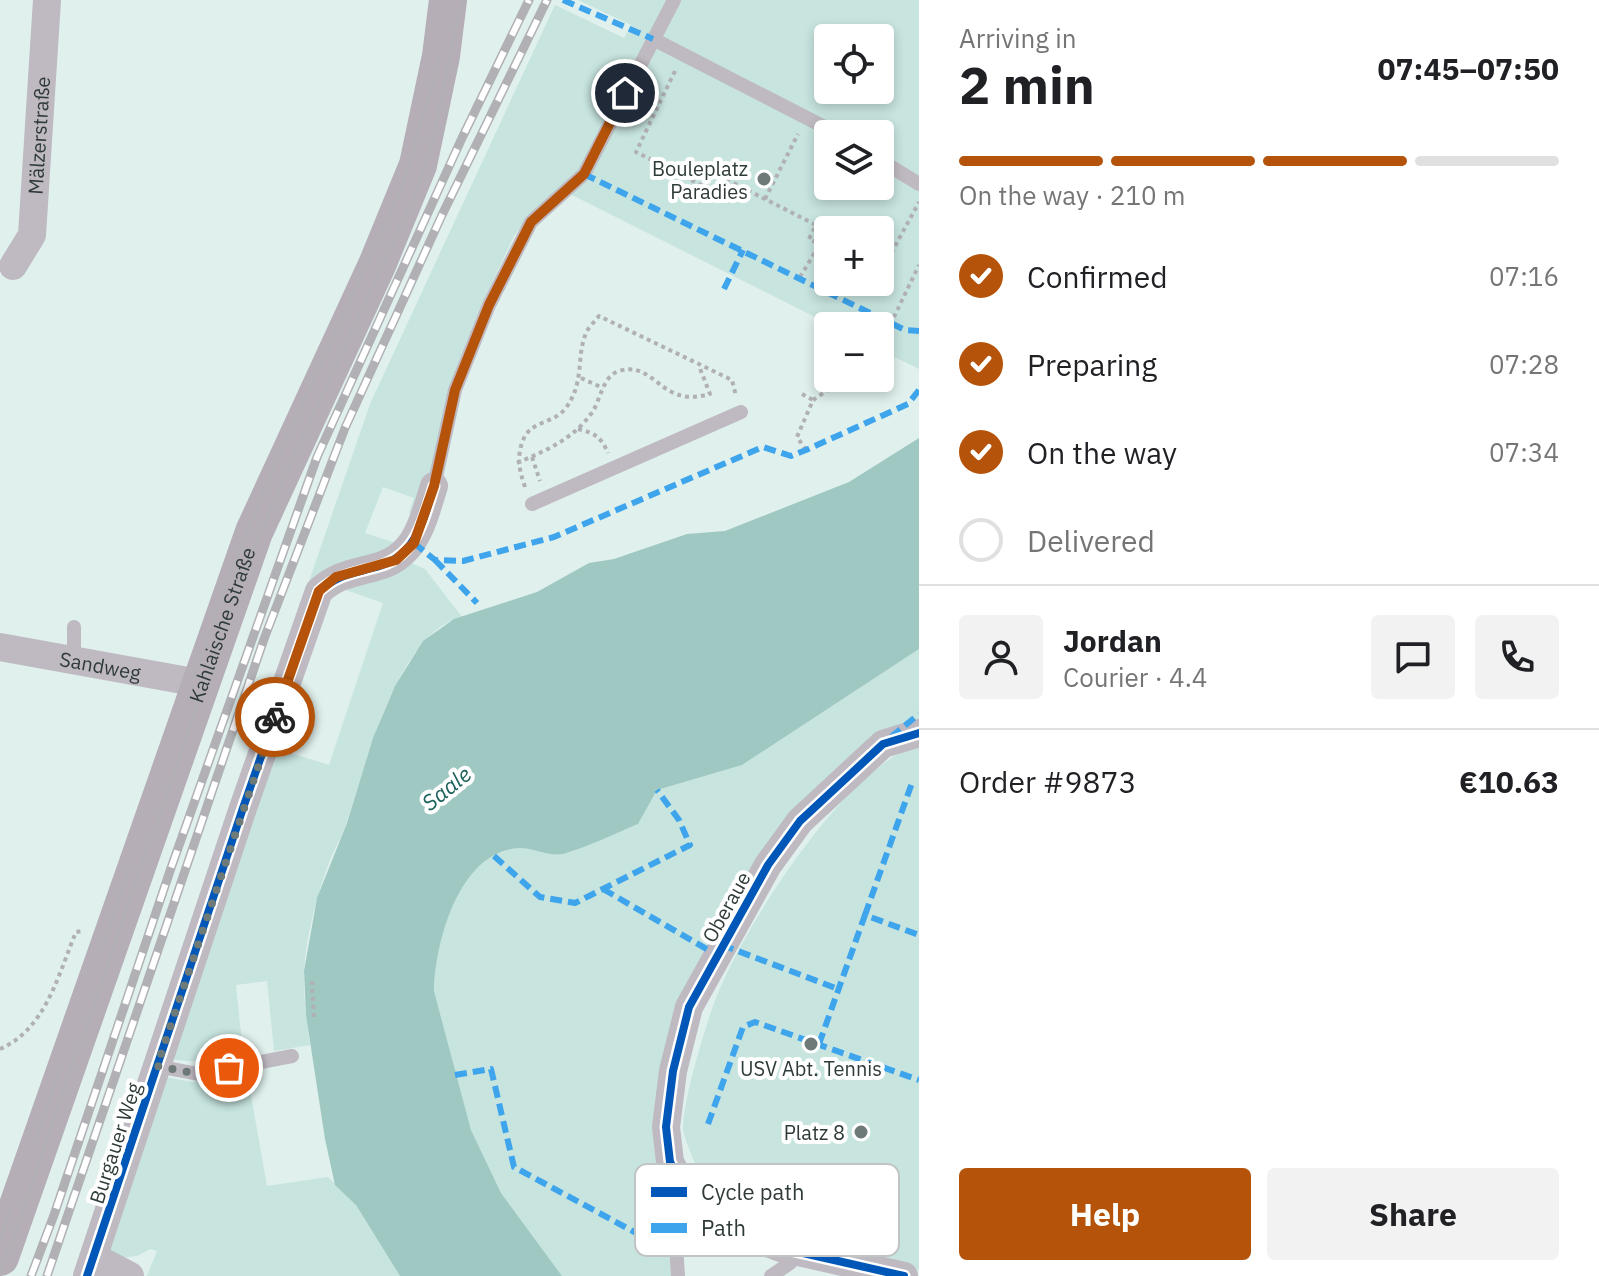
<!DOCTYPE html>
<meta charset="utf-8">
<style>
body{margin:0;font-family:"IBM Plex Sans",sans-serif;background:#f2f2f2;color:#202124;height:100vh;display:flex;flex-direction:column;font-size:30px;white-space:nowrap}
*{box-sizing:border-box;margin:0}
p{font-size:26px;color:#757577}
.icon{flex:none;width:44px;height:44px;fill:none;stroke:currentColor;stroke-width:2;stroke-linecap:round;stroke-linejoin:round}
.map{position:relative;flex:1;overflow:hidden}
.drawer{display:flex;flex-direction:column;background:#fff;width:680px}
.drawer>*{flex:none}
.buttons{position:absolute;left:814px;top:24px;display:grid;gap:16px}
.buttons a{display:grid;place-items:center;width:80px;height:80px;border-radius:8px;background:#fff;box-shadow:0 4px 12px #0003;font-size:40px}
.pin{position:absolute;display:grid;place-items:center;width:68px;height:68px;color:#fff;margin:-34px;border:4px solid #fff;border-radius:50%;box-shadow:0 2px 8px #0007}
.courier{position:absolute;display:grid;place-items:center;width:80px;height:80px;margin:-40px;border:6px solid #b45309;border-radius:50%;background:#fff;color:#222;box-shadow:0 2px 10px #0007}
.summary em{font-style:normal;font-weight:800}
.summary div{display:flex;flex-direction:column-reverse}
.summary{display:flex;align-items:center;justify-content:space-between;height:136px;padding:0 40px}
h1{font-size:52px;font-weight:800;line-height:60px}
.bar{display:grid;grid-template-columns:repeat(4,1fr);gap:12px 8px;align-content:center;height:96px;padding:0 40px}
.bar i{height:10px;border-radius:6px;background:#e0e0e0}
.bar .active{background:#b45309}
.bar p{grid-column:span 4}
.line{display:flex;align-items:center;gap:20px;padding:0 40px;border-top:2px solid #e0e0e0}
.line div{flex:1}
.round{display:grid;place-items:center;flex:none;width:84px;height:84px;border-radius:8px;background:#f2f2f2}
ol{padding:0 40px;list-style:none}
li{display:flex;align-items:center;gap:24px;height:88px}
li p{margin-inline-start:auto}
li .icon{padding:8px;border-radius:50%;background:#b45309;color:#fff;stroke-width:4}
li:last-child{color:#757577}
li i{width:44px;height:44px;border:4px solid #e0e0e0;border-radius:50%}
.primary-button{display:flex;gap:16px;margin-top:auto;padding:16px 40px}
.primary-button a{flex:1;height:92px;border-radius:8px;background:#b45309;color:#fff;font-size:32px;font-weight:800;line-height:92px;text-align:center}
.primary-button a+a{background:#f2f2f2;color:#202124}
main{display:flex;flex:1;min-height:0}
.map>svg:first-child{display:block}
</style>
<main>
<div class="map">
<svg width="919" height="1276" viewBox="0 0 919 1276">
<rect width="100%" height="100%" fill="#dff0ed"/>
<!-- green -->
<g fill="#c7e4df" fill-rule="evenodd">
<path d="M578 0H919V369L880 350V326H833L560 189 531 214 514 236 481 306 449 387 432 469 412 513H409L414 498 383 487 365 533 402 545 305 593 370 404 555 5 624 38 631 25ZM828 38H880V90H828ZM828 134H880V186H828ZM828 230H880V282H828Z"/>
<path d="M411 563 425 569 462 617C397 632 366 766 347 821 343 835 335 847 330 860 317 895 306 935 304 972 303 997 307 1021 310 1045L274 1051 267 981 236 985 243 1054C217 1062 198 1063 171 1059L271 747 329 765 383 603 346 590Z"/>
<path d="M919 649V725L878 738 682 1003 669 1216 671 1276H562L501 1193 471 1130 434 991C435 943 459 850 520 848 534 847 549 857 563 854 588 847 614 834 638 824L657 790 742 765Z"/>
<path d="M919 745V1270C862 1258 802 1249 752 1217 742 1211 733 1201 724 1194 717 1188 706 1182 701 1175 696 1168 684 1137 683 1130 683 1100 703 1035 713 1006 738 935 845 765 919 745Z"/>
<path d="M247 1073 267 1186 328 1177 356 1205 400 1276H147L157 1251 150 1249 137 1256 119 1258 109 1250 165 1077 192 1082Z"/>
</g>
<!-- water -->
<path fill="#9fc8c2" d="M919 438V649L742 765 657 790 638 824C614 834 588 847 563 854 549 857 534 848 520 848 459 850 435 943 434 991L471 1130 501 1193 562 1276H400L356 1205 335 1185 325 1139 306 1015 304 971 317 898 347 823 373 738 395 686 423 641 454 619 537 592 589 563 614 559 687 534 725 531 849 482Z"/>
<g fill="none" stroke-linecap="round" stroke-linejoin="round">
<!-- path -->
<g stroke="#b0b0b5" stroke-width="4" stroke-dasharray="4 4" stroke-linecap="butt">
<path d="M675 71 636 152 705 187 712 172 816 225 809 239 828 248"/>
<path d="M765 199 798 134"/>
<path d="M880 274 919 202"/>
<path d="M800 277 820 244"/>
<path d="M880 346 919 265"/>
<path d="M581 378 603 388"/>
<path d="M802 394 813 400"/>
<path d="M578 429C595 433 601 437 608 453"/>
<path d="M806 450 797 437 813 400 846 378"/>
<path d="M532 457 540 481"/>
<path d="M517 463C547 450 574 439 593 411 601 398 603 376 619 371 644 363 655 385 674 393 686 399 698 397 710 394L699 366"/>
<path d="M525 487C519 469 516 456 524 438 532 421 554 423 565 409 586 382 575 356 587 331 590 326 595 321 599 316L732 380 736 396"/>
<path d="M312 981 314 1019"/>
<path d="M0 1049C46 1029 58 975 76 932L82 931"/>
</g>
<!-- lane -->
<g stroke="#bfb9c1" stroke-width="14">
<path d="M653 39 838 134"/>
<path d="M880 160 919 184"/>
<path d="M434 486 455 390 489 305 531 222 584 174 674 0"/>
<path d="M532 504 741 412"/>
<path d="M74 659V627"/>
<path d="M157 1066 198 1074 292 1056"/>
<path d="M672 1181 678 1276"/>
<path d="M771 1276 790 1263 799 1252"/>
</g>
<!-- street -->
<g stroke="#bfb9c1" stroke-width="28">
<path id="s1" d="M13 266 32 235 47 0"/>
<path id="s2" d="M0 647 199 683"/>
<path d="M94 1257 130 1276"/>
<path d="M87 1276 243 808 319 591C339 574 351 574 376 567 416 557 423 521 434 486"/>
<path d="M904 1276 781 1248 717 1225 685 1190 670 1162 666 1127 673 1071 689 1007 768 865 800 821 883 744 919 733"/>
</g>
<!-- secondary -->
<path stroke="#b6aeb7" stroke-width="38" id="s3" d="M0 1257 254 532 377 265 418 165 441 56 448 0"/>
<!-- tram -->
<g stroke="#b0b0b5" stroke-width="2">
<path d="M194 678 226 584 279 455 401 190 440 58"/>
<path d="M102 947 129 867"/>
<path d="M34 1143 60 1068"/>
<path d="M0 1240 10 1211"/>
<path d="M0 1275 233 602 281 484 416 193 435 131 456 28 465 0"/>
</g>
<!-- rail casing -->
<g stroke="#b0b0b5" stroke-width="9">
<g id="rail">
<path d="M31 1276 54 1215 171 868 317 457 462 138 529 0"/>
<path d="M47 1276 264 639 345 428 442 215 547 0"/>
</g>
</g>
<!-- rail -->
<use href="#rail" stroke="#fff" stroke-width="6" stroke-dasharray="18" stroke-linecap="butt"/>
<!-- quiet -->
<g stroke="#3ea4ec" stroke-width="6" stroke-dasharray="12 6" stroke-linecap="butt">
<path d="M563 0 653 39"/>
<path d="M584 174 905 330 919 331"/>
<path d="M724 289 743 250"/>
<path d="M414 543 435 560 463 561 554 537 763 447 791 456 806 450 908 404 919 390"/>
<path d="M435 560 477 603"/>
<path d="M891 737 919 714"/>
<path d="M494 856 540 897 575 903 690 845 679 820 657 790"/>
<path d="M603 889 717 955"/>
<path d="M865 915 913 780"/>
<path d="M722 945 838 989"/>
<path d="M819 1044 865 915 919 935"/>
<path d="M455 1075 491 1069 514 1167 640 1235 677 1251"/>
<path d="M708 1124 743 1027 755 1022 919 1080"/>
</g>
<!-- cycleway casing -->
<g stroke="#fff" stroke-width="13">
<g id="cycleway">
<path d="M87 1276 243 808 319 591C339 574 351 574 376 567 416 557 423 521 434 486"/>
<path d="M904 1276 781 1248 717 1225 685 1190 670 1162 666 1127 673 1071 689 1007 768 865 800 821 883 744 919 733"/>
</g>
</g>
<!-- cycleway -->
<use href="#cycleway" stroke="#0057b8" stroke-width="8"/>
</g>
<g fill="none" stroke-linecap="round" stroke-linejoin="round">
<!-- done -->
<path stroke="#6d7a78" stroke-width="8" stroke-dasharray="0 14.4" d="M229 1068 198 1074 157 1066 275 717"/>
<!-- route -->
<path stroke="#b45309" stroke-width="10" d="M275 717 319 591 336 577 396 560 414 543 434 486 455 390 489 305 531 222 584 174 625 93"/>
</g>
<!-- markers -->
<g fill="#6d7a78" stroke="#fff" stroke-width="3">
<circle cx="764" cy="179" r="8"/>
<circle cx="811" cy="1044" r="8"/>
<circle cx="861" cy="1132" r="8"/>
</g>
<g text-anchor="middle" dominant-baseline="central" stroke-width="8" stroke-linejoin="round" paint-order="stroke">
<!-- street labels -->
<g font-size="20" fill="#2f3b39" stroke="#fff">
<text stroke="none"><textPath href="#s1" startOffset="136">Mälzerstraße</textPath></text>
<text stroke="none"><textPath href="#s3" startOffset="670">Kahlaische Straße</textPath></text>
<text stroke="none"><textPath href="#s2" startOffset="102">Sandweg</textPath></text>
<text transform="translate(726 907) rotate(-61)">Oberaue</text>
<text transform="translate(115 1143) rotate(-72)">Burgauer Weg</text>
</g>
<!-- poi labels -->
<g font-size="20" fill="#2f3b39" stroke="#fff" text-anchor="end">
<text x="748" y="168">Bouleplatz<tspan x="748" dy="23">Paradies</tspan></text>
<text x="811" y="1068" text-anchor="middle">USV Abt. Tennis</text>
<text x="845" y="1132">Platz 8</text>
</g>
<!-- water labels -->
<g font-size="22" font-style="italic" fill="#1d625b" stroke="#fff">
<text transform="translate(446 788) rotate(-39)">Saale</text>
</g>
</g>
<!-- legend -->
<rect x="635" y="1164" width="264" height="92" rx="12" fill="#fff" stroke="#c1c4c4" stroke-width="2"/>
<rect x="651" y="1187" width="36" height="10" fill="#0057b8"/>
<rect x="651" y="1223" width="36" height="10" fill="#3ea4ec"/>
<g font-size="22" fill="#2f3b39">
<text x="701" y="1200">Cycle path</text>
<text x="701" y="1236">Path</text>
</g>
</svg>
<div class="buttons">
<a><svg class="icon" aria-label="locate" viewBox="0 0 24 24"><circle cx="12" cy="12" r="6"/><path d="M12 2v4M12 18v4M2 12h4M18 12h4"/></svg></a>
<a><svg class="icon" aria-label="layers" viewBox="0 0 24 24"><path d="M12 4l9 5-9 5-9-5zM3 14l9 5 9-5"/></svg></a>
<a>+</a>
<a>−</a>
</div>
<div class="pin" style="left:229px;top:1068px;background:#ea580c"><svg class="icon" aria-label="bag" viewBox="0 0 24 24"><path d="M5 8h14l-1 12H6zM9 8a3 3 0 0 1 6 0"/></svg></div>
<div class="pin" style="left:625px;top:93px;background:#1f2937"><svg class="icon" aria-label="home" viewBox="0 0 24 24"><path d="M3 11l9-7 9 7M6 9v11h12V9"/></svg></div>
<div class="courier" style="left:275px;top:717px"><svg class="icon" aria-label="bike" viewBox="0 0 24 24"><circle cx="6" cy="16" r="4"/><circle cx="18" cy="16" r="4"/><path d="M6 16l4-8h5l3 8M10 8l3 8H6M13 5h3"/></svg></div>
</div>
<section class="drawer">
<div class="summary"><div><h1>2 min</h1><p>Arriving in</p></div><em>07:45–07:50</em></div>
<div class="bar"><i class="active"></i><i class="active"></i><i class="active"></i><i></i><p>On the way · 210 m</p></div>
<ol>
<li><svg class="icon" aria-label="check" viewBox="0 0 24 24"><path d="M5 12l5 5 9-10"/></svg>Confirmed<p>07:16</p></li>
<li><svg class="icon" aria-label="check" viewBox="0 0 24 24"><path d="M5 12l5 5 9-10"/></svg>Preparing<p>07:28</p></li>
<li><svg class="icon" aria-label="check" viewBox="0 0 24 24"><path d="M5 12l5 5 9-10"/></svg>On the way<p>07:34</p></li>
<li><i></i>Delivered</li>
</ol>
<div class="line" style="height:144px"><a class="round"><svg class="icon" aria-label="person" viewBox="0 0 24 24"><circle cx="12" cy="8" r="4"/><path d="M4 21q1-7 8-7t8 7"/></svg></a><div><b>Jordan</b><p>Courier · 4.4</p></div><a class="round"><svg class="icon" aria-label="chat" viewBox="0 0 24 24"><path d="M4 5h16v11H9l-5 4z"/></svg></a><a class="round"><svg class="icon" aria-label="phone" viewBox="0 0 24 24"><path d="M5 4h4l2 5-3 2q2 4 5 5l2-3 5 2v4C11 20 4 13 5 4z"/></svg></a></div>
<div class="line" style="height:104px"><div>Order #9873</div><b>€10.63</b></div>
<div class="primary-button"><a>Help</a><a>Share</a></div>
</section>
</main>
